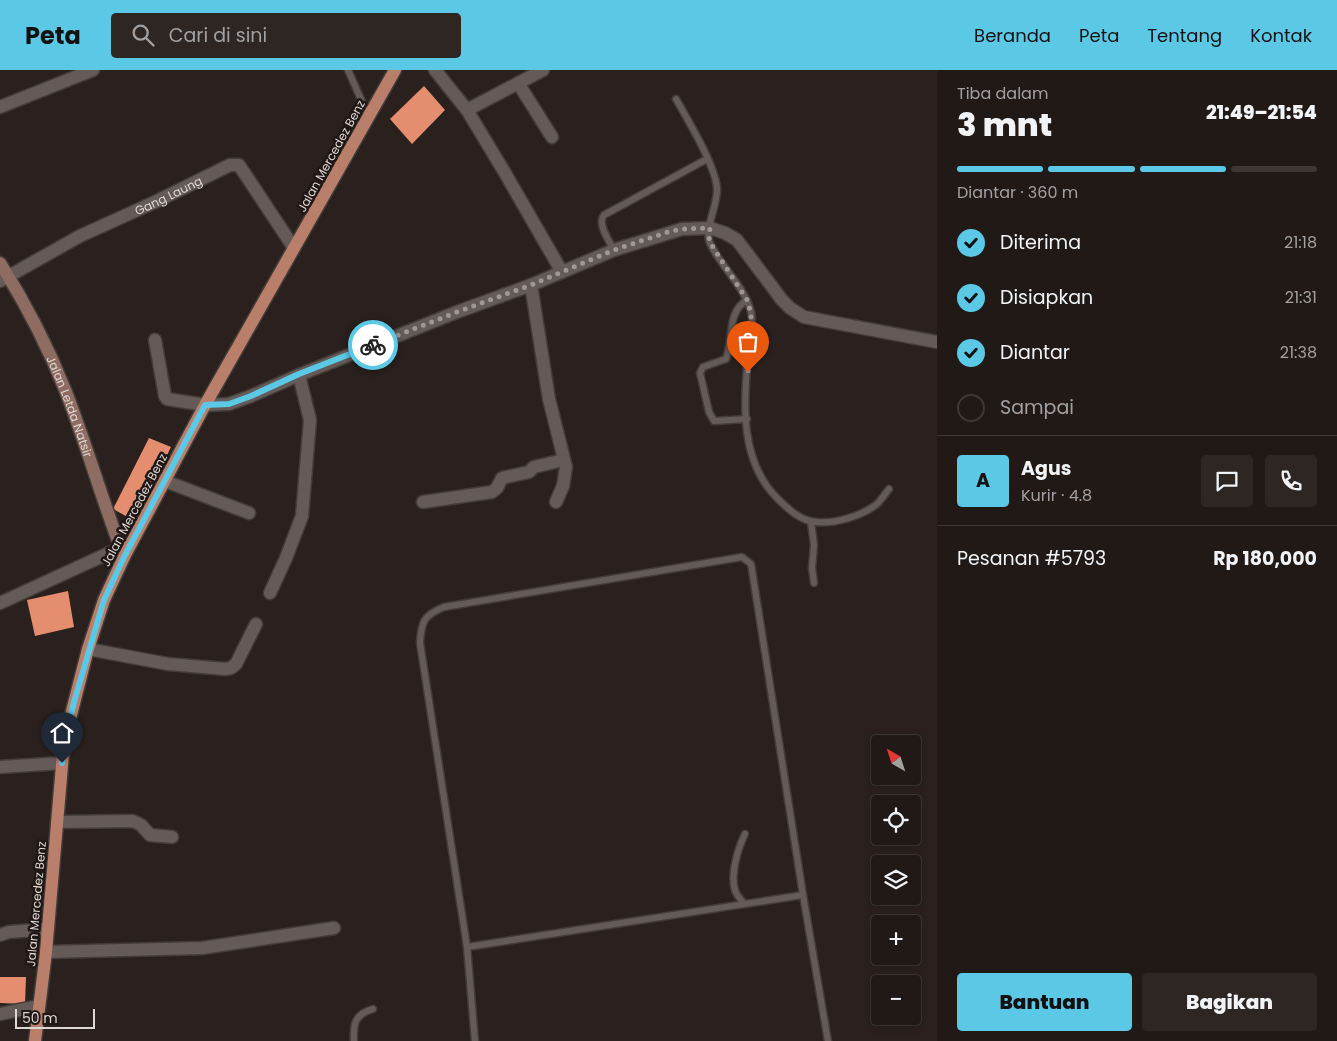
<!DOCTYPE html>
<html lang="id">
<meta charset="utf-8">
<style>
body{margin:0;font-family:Poppins,sans-serif;background:#2d2623;color:#f1f3f6;height:100vh;display:flex;flex-direction:column;font-size:19px;white-space:nowrap}
*{box-sizing:border-box;margin:0}
p{font-size:16px;color:#a2a0a1}
.icon{flex:none;width:28px;height:28px;fill:none;stroke:currentColor;stroke-width:2;stroke-linecap:round;stroke-linejoin:round}
.map{position:relative;flex:1;overflow:hidden}
.sheet{display:flex;flex-direction:column;background:#201916;width:400px}
.sheet>*{flex:none}
.needle{width:32px;rotate:321deg}
.tools{position:absolute;left:871px;top:665px;display:grid;gap:10px}
.tools a{display:grid;place-items:center;width:50px;height:50px;border-radius:5px;background:#201916;box-shadow:0 2px 8px #0003,0 0 0 1px #3d3835;font-size:25px}
.scale{position:absolute;left:15px;bottom:12px;width:80px;box-sizing:border-box;padding-left:5px;border:2px solid #ddd7d5;border-top:0;font-size:14px;line-height:18px;white-space:nowrap;color:#ddd7d5;-webkit-text-stroke:4px #201815;paint-order:stroke}
.pin{position:absolute;display:grid;place-items:center;width:42px;height:42px;color:#fff;margin:-51px -21px;border-radius:50% 50% 50% 0;rotate:-45deg;box-shadow:0 0 5px #0007}
.pin .icon{rotate:45deg}
.courier{position:absolute;display:grid;place-items:center;width:50px;height:50px;margin:-25px;border:4px solid #5bc8e6;border-radius:50%;background:#fff;color:#222;box-shadow:0 1px 6px #0007}
.head em{font-style:normal;font-weight:800}
.head div{display:flex;flex-direction:column-reverse}
.head{display:flex;align-items:center;justify-content:space-between;height:85px;padding:0 20px}
h1{font-size:32px;font-weight:800;line-height:38px}
.bar{display:grid;grid-template-columns:repeat(4,1fr);gap:8px 5px;align-content:center;height:60px;padding:0 20px}
.bar i{height:6px;border-radius:4px;background:#3d3835}
.bar .current{background:#5bc8e6}
.bar p{grid-column:span 4}
.line{display:flex;align-items:center;gap:12px;padding:0 20px;border-top:1px solid #3d3835}
.line div{flex:1}
.round{display:grid;place-items:center;flex:none;width:52px;height:52px;border-radius:5px;background:#2d2623}
ol{padding:0 20px;list-style:none}
li{display:flex;align-items:center;gap:15px;height:55px}
li p{margin-inline-start:auto}
li .icon{padding:5px;border-radius:50%;background:#5bc8e6;color:#111;stroke-width:4}
li:last-child{color:#a2a0a1}
li i{width:28px;height:28px;border:2px solid #3d3835;border-radius:50%}
.cta{display:flex;gap:10px;margin-top:auto;padding:10px 20px}
.cta a{flex:1;height:58px;border-radius:5px;background:#5bc8e6;color:#111;font-size:20px;font-weight:800;line-height:58px;text-align:center}
.cta a+a{background:#2d2623;color:#f1f3f6}
header{display:flex;align-items:center;gap:30px;box-sizing:border-box;height:70px;padding:0 25px;background:#5bc8e6;color:#111}
header strong{font-size:24px}
nav{display:flex;gap:28px;margin-inline-start:auto;font-size:18px}
.search{width:350px;height:45px;background:#2d2623;display:flex;align-items:center;gap:12px;box-sizing:border-box;padding:0 18px;border-radius:5px;color:#a2a0a1;font-size:19px}
main{display:flex;flex:1;min-height:0}
.map>svg:first-child{display:block}
</style>
<header>
<strong>Peta</strong>
<div class="search"><svg class="icon" aria-label="search" viewBox="0 0 24 24"><circle cx="10" cy="10" r="6"/><path d="M15 15l6 6"/></svg>Cari di sini</div>
<nav><a>Beranda</a><a>Peta</a><a>Tentang</a><a>Kontak</a></nav>
</header>
<main>
<div class="map">
<svg width="937" height="971" viewBox="0 0 937 971">
<rect width="100%" height="100%" fill="#2a211e"/>
<!-- building -->
<g fill="#e58d6f">
<path d="M424 16 445 40 412 74 390 49Z"/>
<path d="M149 368 171 377 135 451 113 439Z"/>
<path d="M68 521 74 557 35 566 27 530Z"/>
<path d="M0 907H26L25 934 0 933Z"/>
</g>
<g fill="none" stroke-linecap="round" stroke-linejoin="round">
<!-- lane casing -->
<g stroke="#433c39" stroke-width="9">
<g id="lane">
<path d="M348 0 368 45"/>
<path d="M676 29C688 50 715 95 717 118 718 135 706 153 709 170 710 175 714 180 716 184 727 202 746 221 751 242 754 257 750 269 748 283 744 334 739 391 778 429 789 440 801 451 816 452 835 454 862 446 877 434 881 430 885 424 889 419"/>
<path d="M614 180C609 171 597 154 604 145L707 89"/>
<path d="M747 349 714 351 709 342 700 303 703 297 726 289C733 271 727 241 747 230"/>
<path d="M811 452 814 475 812 498 814 513"/>
<path d="M744 834C741 829 736 825 735 820 730 805 738 778 745 764"/>
<path d="M467 877 803 825"/>
<path d="M354 971C353 954 355 944 373 939"/>
<path d="M475 971 467 877 420 573C421 552 424 545 444 537L742 487 751 494 752 500 803 825 828 971"/>
</g>
</g>
<!-- street casing -->
<g stroke="#433c39" stroke-width="15">
<g id="street">
<path d="M435 0 467 40 505 103 562 202"/>
<path d="M518 13 552 67"/>
<path d="M0 37 93 0"/>
<path d="M467 40 543 0"/>
<path id="s1" d="M0 211 80 166 155 132 230 95H239L294 178"/>
<path d="M531 215 549 329 566 397 563 416 556 432"/>
<path d="M155 270 165 326 167 329 205 335 229 334 251 326 299 305 457 242 531 215 614 180 682 159 710 158 725 163 737 170 782 230 790 238 804 247 937 272"/>
<path d="M165 411 249 443"/>
<path d="M423 432 492 422 497 418 502 408 529 402 534 397 563 390"/>
<path d="M270 523 286 488 302 446 310 350 299 305"/>
<path d="M0 533 120 478"/>
<path d="M88 579 168 594 225 599 231 598 236 594 256 554"/>
<path d="M0 697 62 693"/>
<path d="M57 752 133 751 141 755 150 765 172 767"/>
<path d="M0 865 9 862 48 859"/>
<path d="M46 882 202 878 334 858"/>
<path d="M0 944 39 936"/>
</g>
</g>
<!-- secondary casing -->
<g stroke="#433c39" stroke-width="15">
<g id="secondary">
<path id="s2" d="M0 193C26 234 48 277 66 322 87 376 103 433 124 487"/>
</g>
</g>
<!-- primary casing -->
<g stroke="#433c39" stroke-width="15">
<path id="primary" d="M35 971 46 882 64 672 88 579 104 530 124 487 205 335 395 0"/>
</g>
<!-- lane -->
<use href="#lane" stroke="#645a57" stroke-width="6"/>
<!-- street -->
<use href="#street" stroke="#645a57" stroke-width="12"/>
<!-- secondary -->
<use href="#secondary" stroke="#8f6c61" stroke-width="12"/>
<!-- primary -->
<use href="#primary" stroke="#ba7f6a" stroke-width="12"/>
</g>
<g fill="none" stroke-linecap="round" stroke-linejoin="round">
<!-- done -->
<path stroke="#9e9795" stroke-width="5" stroke-dasharray="0 9" d="M373 275 457 242 531 215 614 180 671 161 682 159 710 158 709 170 711 174 747 230C756 254 749 277 748 302"/>
<!-- route -->
<path stroke="#5bc8e6" stroke-width="6" d="M62 693 64 672 74 632 104 530 124 487 205 335 229 334 251 326 299 304 373 275"/>
</g>
<g text-anchor="middle" dominant-baseline="central" stroke-width="5" stroke-linejoin="round" paint-order="stroke">
<!-- street labels -->
<g font-size="12" fill="#ddd7d5" stroke="#201815">
<text transform="translate(331 86) rotate(-61)">Jalan Mercedez Benz</text>
<text stroke="none"><textPath href="#s1" startOffset="189">Gang Laung</textPath></text>
<text stroke="none"><textPath href="#s2" startOffset="160">Jalan Letda Natsir</textPath></text>
<text transform="translate(134 440) rotate(-62)">Jalan Mercedez Benz</text>
<text transform="translate(36 834) rotate(-85)">Jalan Mercedez Benz</text>
</g>
</g>
</svg>
<div class="tools">
<a><svg class="needle" viewBox="-14 -14 28 28"><path d="M0-13l5 13h-10z" fill="#e53935"/><path d="M0 13l5-13h-10z" fill="#a2a0a1"/></svg></a>
<a><svg class="icon" aria-label="locate" viewBox="0 0 24 24"><circle cx="12" cy="12" r="6"/><path d="M12 2v4M12 18v4M2 12h4M18 12h4"/></svg></a>
<a><svg class="icon" aria-label="layers" viewBox="0 0 24 24"><path d="M12 4l9 5-9 5-9-5zM3 14l9 5 9-5"/></svg></a>
<a>+</a>
<a>−</a>
</div>
<div class="scale">50 m</div>
<div class="pin" style="left:748px;top:302px;background:#ea580c"><svg class="icon" aria-label="bag" viewBox="0 0 24 24"><path d="M5 8h14l-1 12H6zM9 8a3 3 0 0 1 6 0"/></svg></div>
<div class="pin" style="left:62px;top:693px;background:#1f2937"><svg class="icon" aria-label="home" viewBox="0 0 24 24"><path d="M3 11l9-7 9 7M6 9v11h12V9"/></svg></div>
<div class="courier" style="left:373px;top:275px"><svg class="icon" aria-label="bike" viewBox="0 0 24 24"><circle cx="6" cy="16" r="4"/><circle cx="18" cy="16" r="4"/><path d="M6 16l4-8h5l3 8M10 8l3 8H6M13 5h3"/></svg></div>
</div>
<section class="sheet">
<div class="head"><div><h1>3 mnt</h1><p>Tiba dalam</p></div><em>21:49–21:54</em></div>
<div class="bar"><i class="current"></i><i class="current"></i><i class="current"></i><i></i><p>Diantar · 360 m</p></div>
<ol>
<li><svg class="icon" aria-label="check" viewBox="0 0 24 24"><path d="M5 12l5 5 9-10"/></svg>Diterima<p>21:18</p></li>
<li><svg class="icon" aria-label="check" viewBox="0 0 24 24"><path d="M5 12l5 5 9-10"/></svg>Disiapkan<p>21:31</p></li>
<li><svg class="icon" aria-label="check" viewBox="0 0 24 24"><path d="M5 12l5 5 9-10"/></svg>Diantar<p>21:38</p></li>
<li><i></i>Sampai</li>
</ol>
<div class="line" style="height:90px"><b class="round" style="background:#5bc8e6;color:#111">A</b><div><b>Agus</b><p>Kurir · 4.8</p></div><a class="round"><svg class="icon" aria-label="chat" viewBox="0 0 24 24"><path d="M4 5h16v11H9l-5 4z"/></svg></a><a class="round"><svg class="icon" aria-label="phone" viewBox="0 0 24 24"><path d="M5 4h4l2 5-3 2q2 4 5 5l2-3 5 2v4C11 20 4 13 5 4z"/></svg></a></div>
<div class="line" style="height:65px"><div>Pesanan #5793</div><b>Rp 180,000</b></div>
<div class="cta"><a>Bantuan</a><a>Bagikan</a></div>
</section>
</main>
